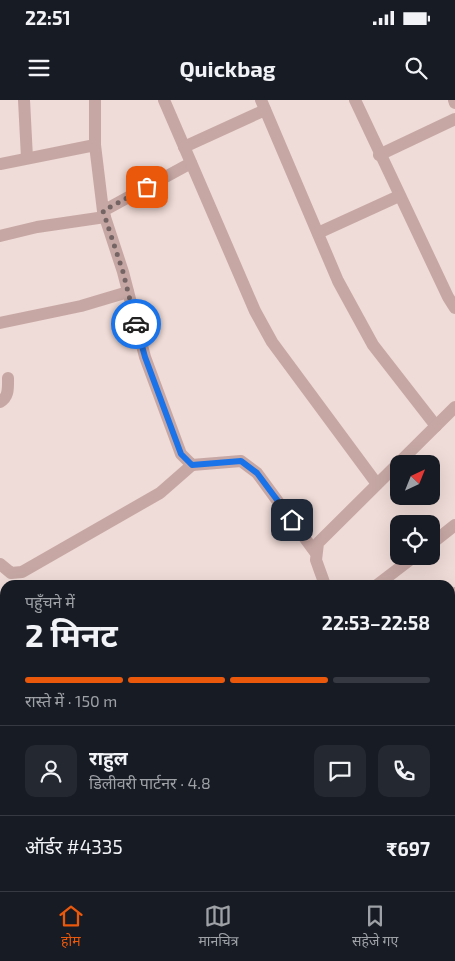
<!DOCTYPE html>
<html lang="hi">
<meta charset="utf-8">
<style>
body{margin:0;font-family:"Exo 2","Noto Sans Devanagari",sans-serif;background:#242831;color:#f1f3f6;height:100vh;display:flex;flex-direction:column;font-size:19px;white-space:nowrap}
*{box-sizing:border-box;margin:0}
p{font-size:16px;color:#9ea1a6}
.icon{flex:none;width:28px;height:28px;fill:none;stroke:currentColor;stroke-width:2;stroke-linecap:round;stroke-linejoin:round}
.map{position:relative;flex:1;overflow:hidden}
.panel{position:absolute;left:0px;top:480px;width:455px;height:311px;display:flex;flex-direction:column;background:#171b24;border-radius:15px 15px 0 0;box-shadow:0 5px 20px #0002}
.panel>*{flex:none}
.needle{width:32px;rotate:43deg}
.controls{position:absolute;left:390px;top:355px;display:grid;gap:10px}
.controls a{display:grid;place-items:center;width:50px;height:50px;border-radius:10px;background:#171b24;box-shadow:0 5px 20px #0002;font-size:25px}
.pin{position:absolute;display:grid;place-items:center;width:42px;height:42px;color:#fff;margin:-21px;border-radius:10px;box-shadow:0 2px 8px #0006}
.courier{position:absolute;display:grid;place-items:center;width:50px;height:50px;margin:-25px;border:4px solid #1a73e8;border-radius:50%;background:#fff;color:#222;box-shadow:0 1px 6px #0007}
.headline em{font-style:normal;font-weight:700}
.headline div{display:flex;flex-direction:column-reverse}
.headline{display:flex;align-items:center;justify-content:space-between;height:85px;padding:0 25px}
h1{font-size:32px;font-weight:700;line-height:38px}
.bar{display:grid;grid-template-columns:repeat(4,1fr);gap:8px 5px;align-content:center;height:60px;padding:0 25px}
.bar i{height:6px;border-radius:4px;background:#363941}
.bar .current{background:#ea580c}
.bar p{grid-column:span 4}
.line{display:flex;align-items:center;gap:12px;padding:0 25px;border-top:1px solid #363941}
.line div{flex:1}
.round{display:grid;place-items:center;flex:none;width:52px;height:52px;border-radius:10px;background:#242831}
.status{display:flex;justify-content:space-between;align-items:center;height:35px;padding:0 25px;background:#171b24;direction:ltr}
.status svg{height:14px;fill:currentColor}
header{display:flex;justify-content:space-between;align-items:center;height:65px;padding:0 25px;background:#171b24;font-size:22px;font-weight:700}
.menu{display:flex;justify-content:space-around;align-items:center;height:70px;border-top:1px solid #363941;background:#171b24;font-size:14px;color:#9ea1a6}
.menu a{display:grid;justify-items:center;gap:2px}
.menu .current{color:#ea580c}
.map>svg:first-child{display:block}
</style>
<div class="status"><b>22:51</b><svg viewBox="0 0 49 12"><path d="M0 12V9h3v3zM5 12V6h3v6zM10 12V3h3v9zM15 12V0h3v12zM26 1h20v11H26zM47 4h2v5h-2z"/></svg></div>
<header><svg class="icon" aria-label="menu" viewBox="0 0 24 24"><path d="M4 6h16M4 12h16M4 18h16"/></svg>Quickbag<svg class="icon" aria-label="search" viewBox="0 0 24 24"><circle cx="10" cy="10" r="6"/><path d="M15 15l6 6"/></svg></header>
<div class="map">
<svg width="455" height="791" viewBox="0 0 455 791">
<rect width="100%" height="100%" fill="#efdbd7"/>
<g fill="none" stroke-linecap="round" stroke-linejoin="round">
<!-- minor -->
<g stroke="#c6a7a4" stroke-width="12">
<path d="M24 0 27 58"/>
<path d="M95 0V45L103 111 191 63"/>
<path d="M164 0 255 211 272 242 377 384"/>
<path d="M261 0 338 181 373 245 436 326"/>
<path d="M355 0 448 197 455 208"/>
<path d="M454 0 455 3"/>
<path d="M184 47 265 10"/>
<path d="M379 55 455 19"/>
<path d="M0 64 95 45"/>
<path d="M103 111 123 172 145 257 181 354 192 365 241 361 257 373 315 452"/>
<path d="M318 133 399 96"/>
<path d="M0 136 37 127 105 117"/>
<path d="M0 223 81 206 128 192"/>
<path d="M0 302C9 297 8 288 8 278"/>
<path d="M431 444 455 425"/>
<path d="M0 464 11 473 22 472 160 393 192 365"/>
<path d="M325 485 316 460 318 443 455 307"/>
<path d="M377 485 415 456"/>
<path d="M450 496 455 493"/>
<path d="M450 557 455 554"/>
<path d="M450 647 455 646"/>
<path d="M450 736 455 735"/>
<path d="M0 769 5 776"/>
<path d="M14 786 18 791"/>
<path d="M450 786 455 791"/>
<path d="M347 791 349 786"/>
</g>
</g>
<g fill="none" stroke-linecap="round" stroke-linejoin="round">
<!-- done -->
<path stroke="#746564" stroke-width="5" stroke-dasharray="0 9" d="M136 224 123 172 103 111 147 87"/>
<!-- route -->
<path stroke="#1a73e8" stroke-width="6" d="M136 224 145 257 181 354 192 365 241 361 257 373 292 420"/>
</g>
</svg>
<div class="controls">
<a><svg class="needle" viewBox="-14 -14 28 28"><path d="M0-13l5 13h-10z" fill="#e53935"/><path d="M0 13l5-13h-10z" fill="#9ea1a6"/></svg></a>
<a><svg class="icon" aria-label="locate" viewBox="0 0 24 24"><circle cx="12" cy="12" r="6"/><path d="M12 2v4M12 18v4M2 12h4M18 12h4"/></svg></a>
</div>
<div class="pin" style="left:147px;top:87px;background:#ea580c"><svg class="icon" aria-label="bag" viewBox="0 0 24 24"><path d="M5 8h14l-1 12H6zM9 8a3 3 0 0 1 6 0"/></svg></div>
<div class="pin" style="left:292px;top:420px;background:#1f2937"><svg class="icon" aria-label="home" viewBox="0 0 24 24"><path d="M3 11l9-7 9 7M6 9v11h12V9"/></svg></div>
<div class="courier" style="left:136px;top:224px"><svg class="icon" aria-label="car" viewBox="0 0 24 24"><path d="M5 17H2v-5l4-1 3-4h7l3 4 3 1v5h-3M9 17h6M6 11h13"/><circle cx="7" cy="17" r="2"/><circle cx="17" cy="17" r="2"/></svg></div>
<section class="panel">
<div class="headline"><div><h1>2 मिनट</h1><p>पहुँचने में</p></div><em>22:53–22:58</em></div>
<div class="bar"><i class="current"></i><i class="current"></i><i class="current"></i><i></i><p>रास्ते में · 150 m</p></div>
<div class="line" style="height:90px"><a class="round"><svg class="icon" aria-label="person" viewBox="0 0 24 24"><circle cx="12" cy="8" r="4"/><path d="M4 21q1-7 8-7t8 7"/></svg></a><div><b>राहुल</b><p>डिलीवरी पार्टनर · 4.8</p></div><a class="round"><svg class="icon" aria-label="chat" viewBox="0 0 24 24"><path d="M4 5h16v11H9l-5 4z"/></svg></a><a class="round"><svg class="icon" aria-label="phone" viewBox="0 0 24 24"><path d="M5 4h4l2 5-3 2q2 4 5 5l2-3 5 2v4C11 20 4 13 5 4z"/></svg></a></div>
<div class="line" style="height:65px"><div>ऑर्डर #4335</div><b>₹697</b></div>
</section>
</div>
<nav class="menu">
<a class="current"><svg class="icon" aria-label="home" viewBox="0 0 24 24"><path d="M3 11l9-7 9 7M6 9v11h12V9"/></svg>होम</a>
<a><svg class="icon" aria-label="map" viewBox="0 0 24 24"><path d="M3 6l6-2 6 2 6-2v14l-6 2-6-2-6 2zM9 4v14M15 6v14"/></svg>मानचित्र</a>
<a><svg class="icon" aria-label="saved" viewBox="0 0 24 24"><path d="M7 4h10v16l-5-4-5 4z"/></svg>सहेजे गए</a>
</nav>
